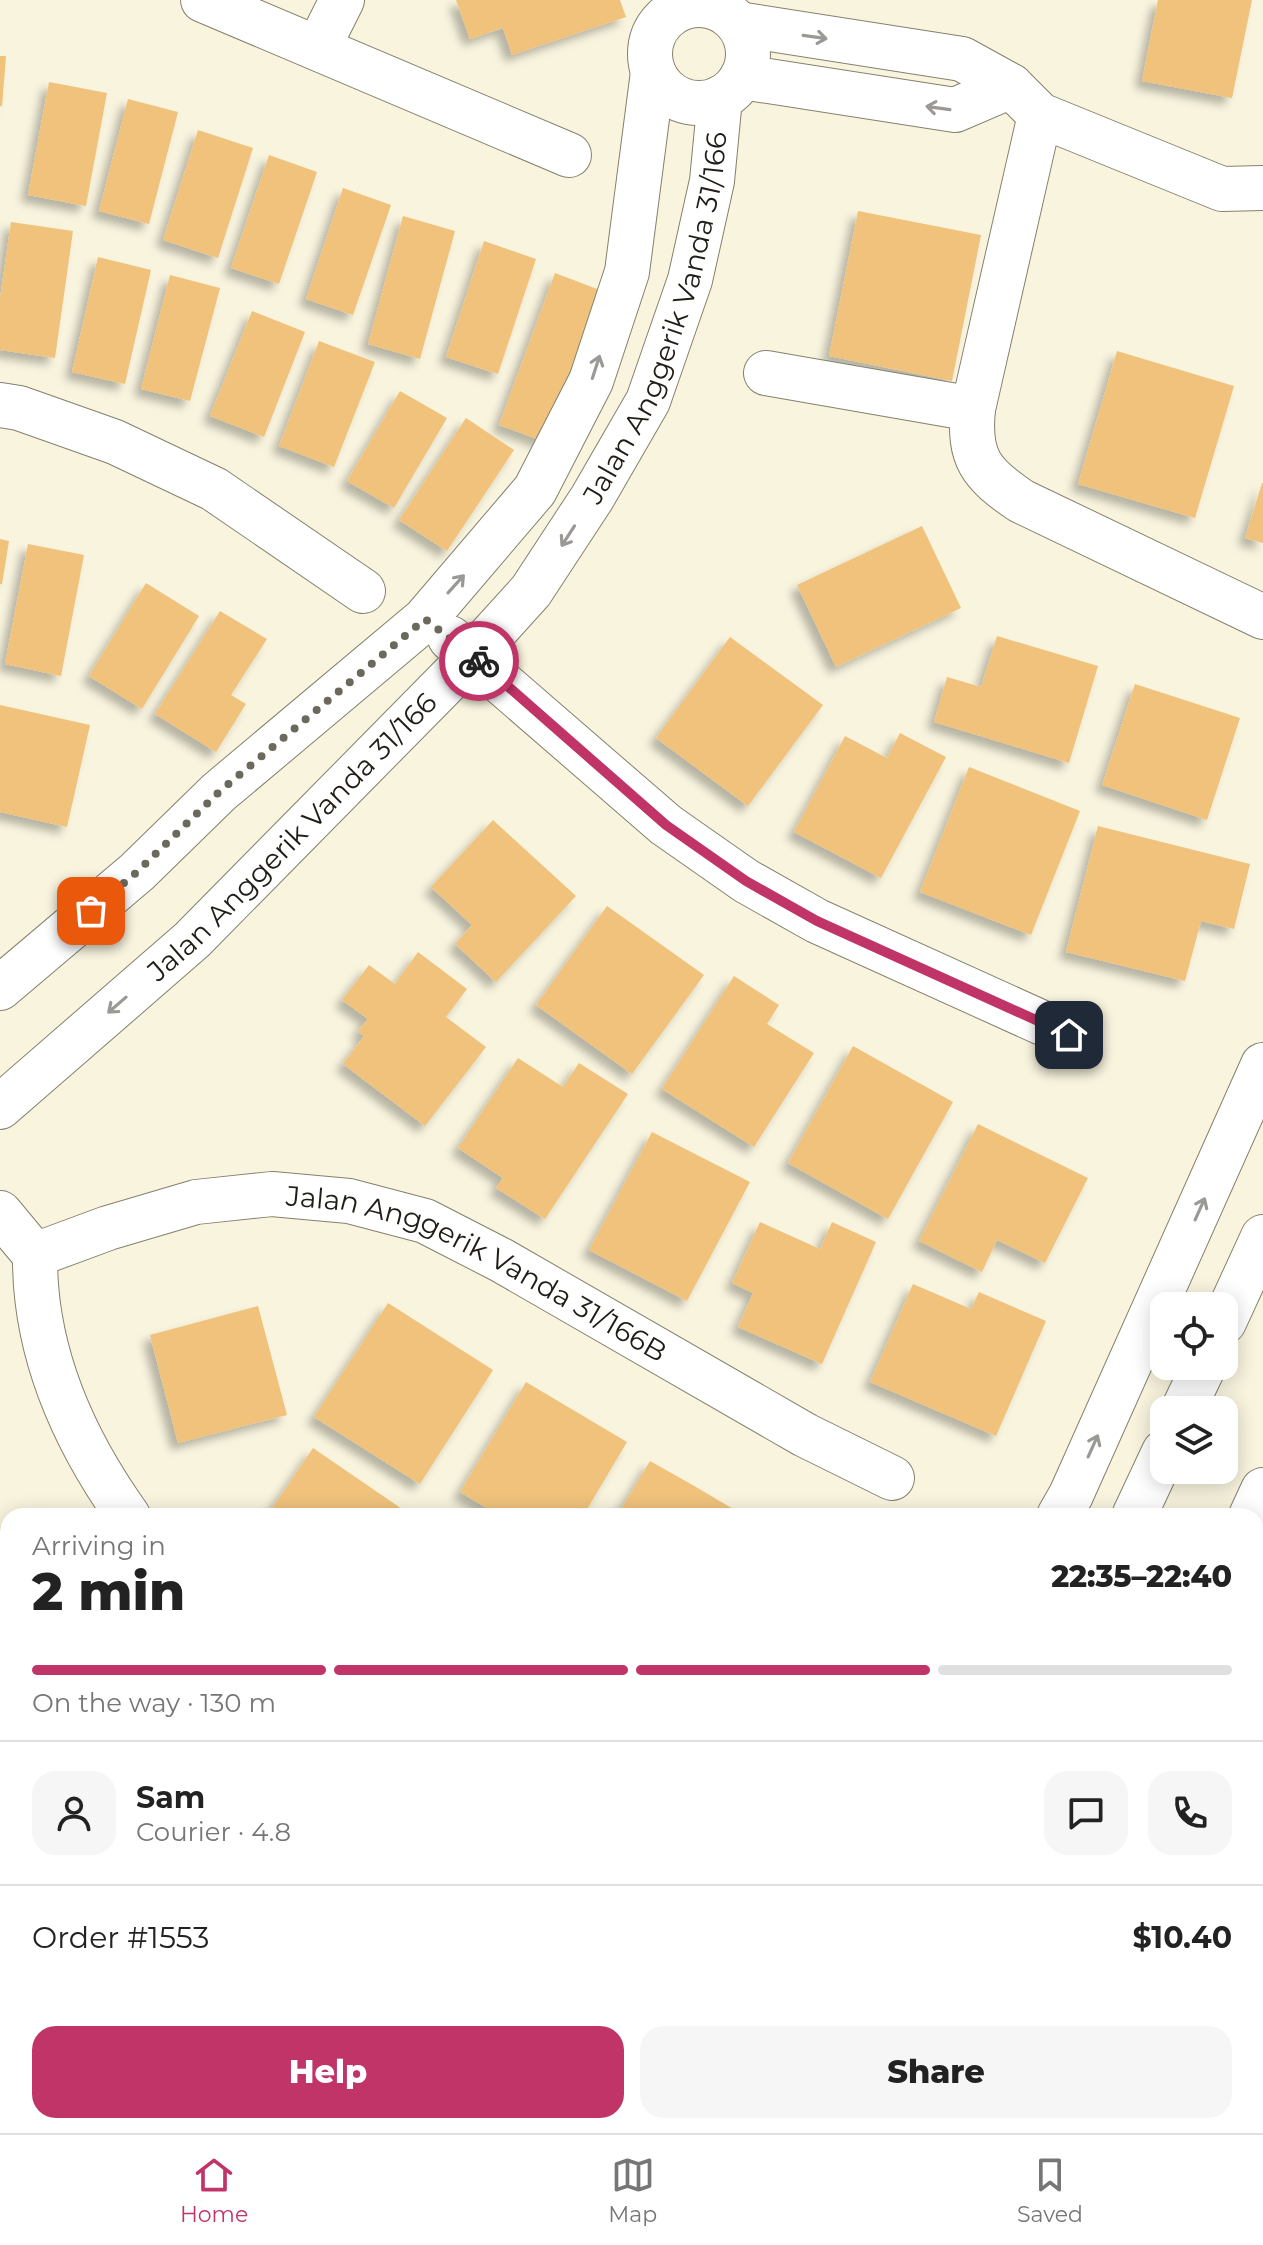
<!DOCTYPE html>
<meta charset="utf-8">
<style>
body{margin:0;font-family:Montserrat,sans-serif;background:#f6f6f6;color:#222;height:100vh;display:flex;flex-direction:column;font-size:30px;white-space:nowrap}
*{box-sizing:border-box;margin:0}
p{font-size:26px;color:#767676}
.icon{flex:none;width:44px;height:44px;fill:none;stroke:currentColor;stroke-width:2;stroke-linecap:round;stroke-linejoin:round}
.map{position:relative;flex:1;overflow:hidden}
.panel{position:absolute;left:0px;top:1508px;width:1264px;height:626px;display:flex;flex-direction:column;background:#fff;border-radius:24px 24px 0 0;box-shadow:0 4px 20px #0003}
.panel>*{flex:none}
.buttons{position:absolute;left:1150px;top:1292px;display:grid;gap:16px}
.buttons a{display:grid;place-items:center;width:88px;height:88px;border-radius:16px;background:#fff;box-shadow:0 4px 20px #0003;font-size:40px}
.pin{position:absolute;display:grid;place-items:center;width:68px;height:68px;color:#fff;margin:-34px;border-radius:16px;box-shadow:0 4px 12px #0006}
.courier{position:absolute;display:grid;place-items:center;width:80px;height:80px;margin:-40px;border:6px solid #c03467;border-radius:50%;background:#fff;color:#222;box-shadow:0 2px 10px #0007}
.head em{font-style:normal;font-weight:800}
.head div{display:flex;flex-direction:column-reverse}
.head{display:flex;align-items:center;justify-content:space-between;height:136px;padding:0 32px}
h1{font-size:52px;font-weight:800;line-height:60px}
.bar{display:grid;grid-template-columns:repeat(4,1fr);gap:12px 8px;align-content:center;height:96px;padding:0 32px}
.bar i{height:10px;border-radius:6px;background:#e0e0e0}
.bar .current{background:#c03467}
.bar p{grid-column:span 4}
.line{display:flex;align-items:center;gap:20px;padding:0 32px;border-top:2px solid #e0e0e0}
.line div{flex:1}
.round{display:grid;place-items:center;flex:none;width:84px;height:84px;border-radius:24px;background:#f6f6f6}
.button{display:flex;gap:16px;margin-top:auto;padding:16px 32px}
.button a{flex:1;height:92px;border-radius:24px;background:#c03467;color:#fff;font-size:32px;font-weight:800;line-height:92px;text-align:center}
.button a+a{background:#f6f6f6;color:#222}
.tab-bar{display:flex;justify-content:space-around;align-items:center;height:112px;border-top:2px solid #e0e0e0;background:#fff;font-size:22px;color:#767676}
.tab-bar a{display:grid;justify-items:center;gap:4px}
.tab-bar .current{color:#c03467}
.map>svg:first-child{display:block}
</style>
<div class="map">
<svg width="1263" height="2133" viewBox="0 0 1263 2133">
<defs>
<filter id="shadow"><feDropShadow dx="-7" dy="7" stdDeviation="4" flood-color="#0004"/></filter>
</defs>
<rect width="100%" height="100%" fill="#f8f4de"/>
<!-- building -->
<g fill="#f0c27b" filter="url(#shadow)">
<path d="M456 0H620L626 17 512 55 503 28 470 39Z"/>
<path d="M1158 0H1252L1232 98 1142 81Z"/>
<path d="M0 56H6L2 106H0Z"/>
<path d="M49 82 107 93 86 206 28 195Z"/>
<path d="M128 99 178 112 149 224 99 211Z"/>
<path d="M198 130 253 148 218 258 163 240Z"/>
<path d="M269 155 317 172 279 284 231 268Z"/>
<path d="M343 188 391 205 353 315 306 299Z"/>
<path d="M858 211 981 235 952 381 829 356Z"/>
<path d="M403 216 455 231 420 359 368 344Z"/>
<path d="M11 222 73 231 55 358 0 350V299Z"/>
<path d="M484 241 536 259 498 374 446 357Z"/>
<path d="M98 257 151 270 125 384 72 372Z"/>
<path d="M555 273 605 292 548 443 499 425Z"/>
<path d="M170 275 220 288 190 401 141 389Z"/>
<path d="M252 311 305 332 264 437 210 416Z"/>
<path d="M319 341 375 362 334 467 279 446Z"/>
<path d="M1117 351 1234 386 1195 518 1078 484Z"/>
<path d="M400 391 447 418 394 508 347 481Z"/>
<path d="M466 418 514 450 447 551 399 520Z"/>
<path d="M1262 483H1263V543L1245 538Z"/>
<path d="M922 526 961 608 836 667 797 585Z"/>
<path d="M0 539 9 541 2 584H0Z"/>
<path d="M28 544 84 555 61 676 5 664Z"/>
<path d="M146 583 199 616 142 709 89 676Z"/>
<path d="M220 611 267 639 231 695 246 704 216 752 155 714Z"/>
<path d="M997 636 1098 666 1069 763 934 722 947 677 981 687Z"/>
<path d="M730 637 823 705 748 806 656 738Z"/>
<path d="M1135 684 1240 718 1207 820 1102 785Z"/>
<path d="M0 705 90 725 67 827 0 812Z"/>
<path d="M900 733 946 757 881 878 794 832 845 736 887 758Z"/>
<path d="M969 767 1080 811 1031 935 920 892Z"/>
<path d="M493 820 576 896 496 982 455 944 472 925 431 887Z"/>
<path d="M1098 826 1250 864 1234 929 1201 921 1185 981 1066 952Z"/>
<path d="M607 906 704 975 632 1074 536 1005Z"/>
<path d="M418 952 467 989 446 1017 486 1047 425 1126 343 1064 364 1036 358 1031 368 1019 342 1000 369 965 395 984Z"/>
<path d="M734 976 779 1005 767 1024 814 1053 754 1147 662 1089Z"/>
<path d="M853 1046 953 1102 888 1219 788 1163Z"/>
<path d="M518 1058 563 1087 579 1063 628 1094 545 1219 496 1188 503 1178 458 1148Z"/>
<path d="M978 1124 1088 1178 1045 1263 997 1240 982 1272 919 1241Z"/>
<path d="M652 1132 750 1182 687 1301 589 1250Z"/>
<path d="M760 1222 820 1249 832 1222 876 1242 822 1364 738 1327 753 1293 732 1283Z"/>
<path d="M913 1284 971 1309 979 1292 1046 1321 996 1436 870 1382Z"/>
<path d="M388 1303 493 1370 420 1484 314 1417Z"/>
<path d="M258 1306 287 1415 178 1443 150 1335Z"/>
<path d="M526 1382 627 1442 583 1516H500L460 1492Z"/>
<path d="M313 1448 405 1511 402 1516H267Z"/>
<path d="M650 1461 696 1487 745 1516H617Z"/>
<path d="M48 1508 52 1516H28Z"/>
<path d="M8 1524V1644L0 1647V1527Z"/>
<path d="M8 1718V1746L0 1738V1725Z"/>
<path d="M8 1782V1898L0 1906V1790Z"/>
<path d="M1256 1829 1263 1835V1959L1256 1954Z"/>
<path d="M1256 1997 1263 2002V2128L1256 2123Z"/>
<path d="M330 2126H389L383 2133H339Z"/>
<path d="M983 2126H1041L1051 2133H978Z"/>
</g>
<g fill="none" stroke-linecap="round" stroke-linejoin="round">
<!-- street casing -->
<g stroke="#85816d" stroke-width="46">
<g id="street">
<path d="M203 0 569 155"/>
<circle cx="699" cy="54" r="49"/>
<path d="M738 24 962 59 1011 86 1040 115 1222 189 1263 188"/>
<path d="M318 48 342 0"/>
<path d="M742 77 955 110 1011 86"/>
<path d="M1040 115 973 409C968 458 981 474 1021 501L1263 617"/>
<path d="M766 373 973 409"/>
<path d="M0 405 19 408 115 442 214 489 363 591"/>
<path d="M450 638 666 825 746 881 817 921 1069 1035"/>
<path d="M0 988 137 872 219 792 425 619 535 490 591 381 627 272 653 72"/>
<path id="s1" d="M0 1107 192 940 473 655 531 591 592 498 648 401 690 280 712 181 720 98"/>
<path d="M0 1213 35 1255C34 1350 73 1439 128 1516"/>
<path id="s2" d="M35 1255 108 1228 196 1202 272 1194 349 1201 425 1221 501 1260 805 1435 892 1478"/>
<path d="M1251 1516 1263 1490"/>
<path d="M1256 1741 1263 1747"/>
<path d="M0 2016 8 2022"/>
<path d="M138 2126 146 2133"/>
<path d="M1168 2126 1177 2133"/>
<path d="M808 2133 815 2126"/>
</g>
</g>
<!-- secondary casing -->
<g stroke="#85816d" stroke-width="46">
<g id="secondary">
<path d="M1224 1322 1263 1237"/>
<path d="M1183 1410 1204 1366"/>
<path d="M1059 1516 1071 1495 1263 1065"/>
<path d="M1134 1516 1164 1452"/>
<path d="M582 2133 590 2126"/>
<path d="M698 2133 705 2126"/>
</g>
</g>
<!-- street -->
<use href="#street" stroke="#fff" stroke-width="44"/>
<!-- secondary -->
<use href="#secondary" stroke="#fff" stroke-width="44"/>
</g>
<!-- one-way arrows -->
<defs><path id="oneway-shaft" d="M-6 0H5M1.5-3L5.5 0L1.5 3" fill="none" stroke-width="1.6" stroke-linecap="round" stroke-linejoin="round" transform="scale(2)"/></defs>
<g stroke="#9a9996">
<use href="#oneway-shaft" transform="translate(815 37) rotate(8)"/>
<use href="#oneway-shaft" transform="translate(938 108) rotate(-172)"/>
<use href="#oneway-shaft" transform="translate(596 367) rotate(-72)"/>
<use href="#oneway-shaft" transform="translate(568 536) rotate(123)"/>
<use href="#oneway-shaft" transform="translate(456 584) rotate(-48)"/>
<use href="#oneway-shaft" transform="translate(117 1005) rotate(139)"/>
<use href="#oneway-shaft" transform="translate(1200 1209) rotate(-66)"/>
<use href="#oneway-shaft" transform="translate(1093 1446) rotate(-66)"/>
</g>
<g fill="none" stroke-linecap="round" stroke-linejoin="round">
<!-- done -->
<path stroke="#6b685c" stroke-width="8" stroke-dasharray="0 14.4" d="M91 911 137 872 219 792 425 619 479 661"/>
<!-- route -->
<path stroke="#c03467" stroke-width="10" d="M479 661 666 825 746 881 817 921 1069 1035"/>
</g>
<g text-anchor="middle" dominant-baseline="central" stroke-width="6" stroke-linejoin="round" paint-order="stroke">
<!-- street labels -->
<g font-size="28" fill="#1f1d16" stroke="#fff">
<text stroke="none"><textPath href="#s1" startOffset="1046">Jalan Anggerik Vanda 31/166</textPath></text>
<text stroke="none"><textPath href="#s1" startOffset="398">Jalan Anggerik Vanda 31/166</textPath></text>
<text stroke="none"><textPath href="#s2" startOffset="468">Jalan Anggerik Vanda 31/166B</textPath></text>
</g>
</g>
</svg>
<div class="buttons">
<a><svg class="icon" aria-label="locate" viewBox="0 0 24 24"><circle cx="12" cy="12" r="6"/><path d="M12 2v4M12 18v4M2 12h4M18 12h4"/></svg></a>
<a><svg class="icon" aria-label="layers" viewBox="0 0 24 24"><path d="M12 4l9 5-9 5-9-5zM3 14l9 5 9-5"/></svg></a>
</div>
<div class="pin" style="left:91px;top:911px;background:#ea580c"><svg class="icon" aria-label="bag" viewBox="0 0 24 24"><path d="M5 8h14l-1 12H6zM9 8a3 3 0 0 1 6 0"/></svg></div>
<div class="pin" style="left:1069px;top:1035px;background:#1f2937"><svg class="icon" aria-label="home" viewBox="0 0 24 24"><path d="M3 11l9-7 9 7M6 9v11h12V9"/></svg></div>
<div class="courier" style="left:479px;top:661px"><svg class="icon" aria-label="bike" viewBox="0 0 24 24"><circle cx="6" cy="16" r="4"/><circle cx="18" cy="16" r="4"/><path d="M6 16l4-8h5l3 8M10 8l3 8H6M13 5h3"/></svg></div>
<section class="panel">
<div class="head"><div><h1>2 min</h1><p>Arriving in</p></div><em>22:35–22:40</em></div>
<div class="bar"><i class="current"></i><i class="current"></i><i class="current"></i><i></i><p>On the way · 130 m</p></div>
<div class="line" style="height:144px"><a class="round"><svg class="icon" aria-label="person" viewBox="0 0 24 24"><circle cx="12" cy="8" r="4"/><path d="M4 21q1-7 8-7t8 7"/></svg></a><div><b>Sam</b><p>Courier · 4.8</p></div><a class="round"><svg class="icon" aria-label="chat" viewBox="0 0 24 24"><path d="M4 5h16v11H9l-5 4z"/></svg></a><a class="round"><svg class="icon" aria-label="phone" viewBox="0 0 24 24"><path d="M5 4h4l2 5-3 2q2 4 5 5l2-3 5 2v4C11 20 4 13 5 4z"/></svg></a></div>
<div class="line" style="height:104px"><div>Order #1553</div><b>$10.40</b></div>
<div class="button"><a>Help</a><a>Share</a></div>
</section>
</div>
<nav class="tab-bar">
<a class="current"><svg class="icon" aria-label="home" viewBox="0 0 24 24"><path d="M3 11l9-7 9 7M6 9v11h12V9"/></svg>Home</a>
<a><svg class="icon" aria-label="map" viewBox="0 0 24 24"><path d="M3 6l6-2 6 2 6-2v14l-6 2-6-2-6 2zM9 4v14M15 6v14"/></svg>Map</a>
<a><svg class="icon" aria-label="saved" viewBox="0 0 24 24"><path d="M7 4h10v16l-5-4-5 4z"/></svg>Saved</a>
</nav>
